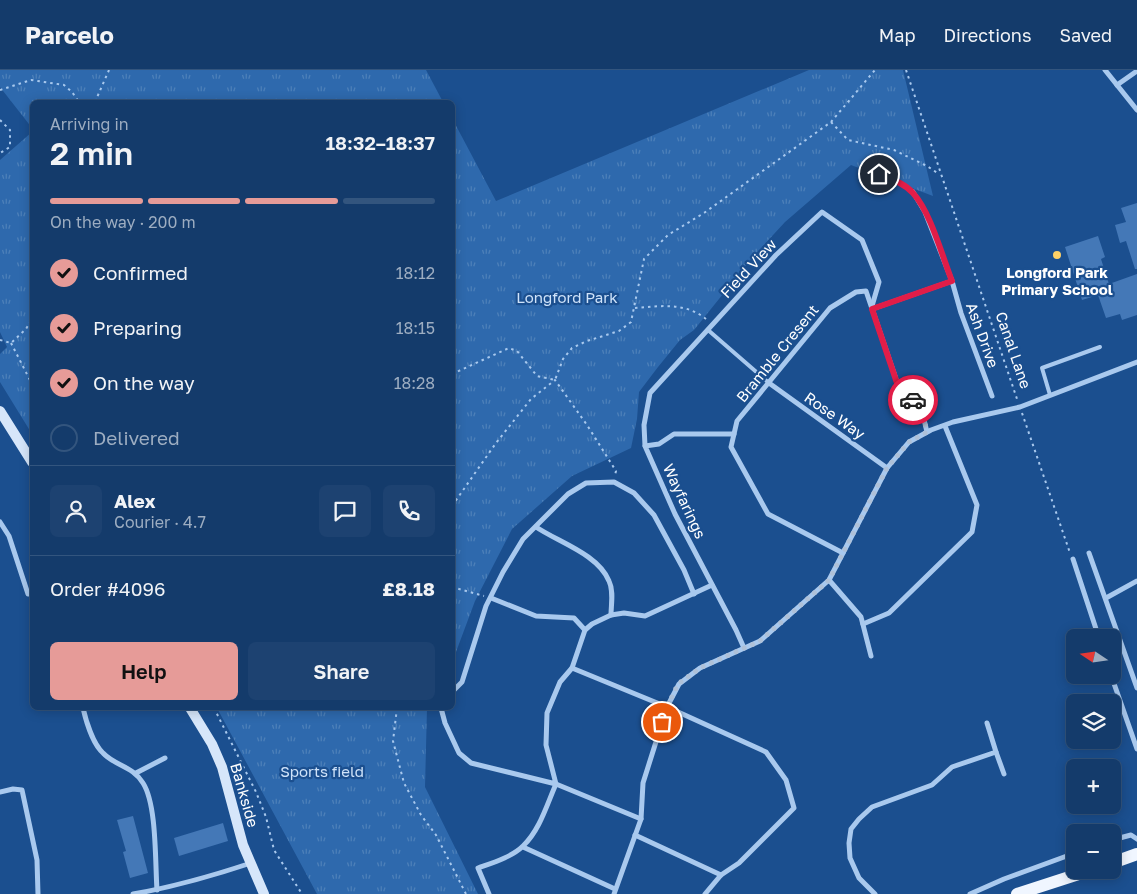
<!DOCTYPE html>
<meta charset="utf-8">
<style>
body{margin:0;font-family:"Golos Text",sans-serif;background:#1d4271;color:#f1f3f6;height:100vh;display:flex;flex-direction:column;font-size:19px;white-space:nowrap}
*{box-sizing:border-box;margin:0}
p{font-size:16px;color:#9dadc1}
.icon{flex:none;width:28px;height:28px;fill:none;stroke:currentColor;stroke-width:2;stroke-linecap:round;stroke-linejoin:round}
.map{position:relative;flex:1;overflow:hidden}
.side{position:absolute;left:30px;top:30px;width:425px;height:610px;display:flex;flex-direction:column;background:#143b6b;border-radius:8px;box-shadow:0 2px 12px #0003,0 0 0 1px #33557e}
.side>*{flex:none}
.needle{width:32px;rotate:283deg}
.buttons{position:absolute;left:1066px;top:559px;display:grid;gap:10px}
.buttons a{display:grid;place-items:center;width:55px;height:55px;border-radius:8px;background:#143b6b;box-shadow:0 2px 12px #0003,0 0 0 1px #33557e;font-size:25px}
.pin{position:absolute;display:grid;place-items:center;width:42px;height:42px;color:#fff;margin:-21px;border:2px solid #fff;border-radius:50%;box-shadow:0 1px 5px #0007}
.courier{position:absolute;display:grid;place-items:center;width:50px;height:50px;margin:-25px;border:4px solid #e11d48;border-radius:50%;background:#fff;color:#222;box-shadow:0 1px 6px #0007}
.summary em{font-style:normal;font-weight:600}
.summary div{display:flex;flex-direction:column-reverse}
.summary{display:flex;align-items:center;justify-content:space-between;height:85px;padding:0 20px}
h1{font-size:32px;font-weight:600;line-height:38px}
.bar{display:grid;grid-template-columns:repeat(4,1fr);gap:8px 5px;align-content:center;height:60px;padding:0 20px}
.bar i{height:6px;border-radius:4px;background:#33557e}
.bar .selected{background:#e69b98}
.bar p{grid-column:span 4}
.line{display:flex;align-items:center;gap:12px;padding:0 20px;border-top:1px solid #33557e}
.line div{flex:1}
.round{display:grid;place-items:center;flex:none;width:52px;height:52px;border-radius:8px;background:#1d4271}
ol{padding:0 20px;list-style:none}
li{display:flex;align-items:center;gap:15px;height:55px}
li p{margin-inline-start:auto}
li .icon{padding:5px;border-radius:50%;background:#e69b98;color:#111;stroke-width:4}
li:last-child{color:#9dadc1}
li i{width:28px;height:28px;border:2px solid #33557e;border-radius:50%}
.cta{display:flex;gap:10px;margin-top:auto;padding:10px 20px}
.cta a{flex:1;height:58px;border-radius:8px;background:#e69b98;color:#111;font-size:20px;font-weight:600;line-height:58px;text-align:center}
.cta a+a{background:#1d4271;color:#f1f3f6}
header{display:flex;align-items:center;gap:30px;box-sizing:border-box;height:70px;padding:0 25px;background:#143b6b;border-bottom:1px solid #33557e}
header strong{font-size:24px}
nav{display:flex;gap:28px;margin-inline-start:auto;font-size:18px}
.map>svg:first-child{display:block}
</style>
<header>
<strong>Parcelo</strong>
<nav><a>Map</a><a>Directions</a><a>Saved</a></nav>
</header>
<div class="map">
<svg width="1137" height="824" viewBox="0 0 1137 824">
<defs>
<pattern id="park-tufts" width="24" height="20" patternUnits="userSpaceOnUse" patternTransform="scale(1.25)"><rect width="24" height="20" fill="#2e69ad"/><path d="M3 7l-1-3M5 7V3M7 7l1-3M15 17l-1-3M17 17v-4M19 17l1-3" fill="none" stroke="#4d80b9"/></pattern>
</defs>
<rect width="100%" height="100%" fill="#1b4f8f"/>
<!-- park -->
<g fill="url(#park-tufts)">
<path d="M0 0H426L443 32H32V58L0 17Z"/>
<path d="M809 0H903L933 126 851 95 785 152 752 188 694 260 680 270 658 297 639 322 637 349 631 378 572 406 512 459 475 531 453 590V50L496 131Z"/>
<path d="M32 62V364L0 312V284L7 277 0 262V90Z"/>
<path d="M217 638H427L425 717 478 824H317Z"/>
</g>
<!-- building -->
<g fill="#4478b7">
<path d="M1137 133V199H1135L1126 171 1120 173 1115 155 1126 152 1121 138Z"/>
<path d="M1098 166 1105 187 1101 189 1109 214 1137 204V245L1122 250 1120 244 1106 248 1098 225 1082 230 1065 177Z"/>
<path d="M133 746 148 803 130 808 123 782 126 781 117 750Z"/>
<path d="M223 753 228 771 179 786 174 768Z"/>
</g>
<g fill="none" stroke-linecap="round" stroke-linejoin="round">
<!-- path -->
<g stroke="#a9c9ee" stroke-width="2" stroke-dasharray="2.5 4" stroke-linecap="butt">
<path d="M906 0 1017 329"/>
<path d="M0 20 31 10 64 15 72 22 79 32"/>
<path d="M95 32 109 0"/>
<path d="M0 50 10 60V77L0 83"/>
<path d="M831 52 848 70 894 80 927 96 939 104"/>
<path d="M635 238C660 236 685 232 706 249"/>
<path d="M0 270 11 273 26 259 32 249"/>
<path d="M11 273 32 314"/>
<path d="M452 304 509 278 517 281 537 306 555 310 563 289 572 278 587 271 619 261 631 252 644 189 668 165 704 143 831 52 875 0"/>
<path d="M1022 343 1070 483"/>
<path d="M452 436 496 373 531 329 555 310 587 355 616 401 615 405"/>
<path d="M452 517 484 526"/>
<path d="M214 638 256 722 266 747 274 780 302 824"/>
<path d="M397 638 393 671 404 713 421 745 436 765 466 824"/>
</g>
<!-- lane -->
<g stroke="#a9c9ee" stroke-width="4">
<path d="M879 104 900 113 913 122"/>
<path d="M708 260 769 313"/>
<path d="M1050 325 1042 298 1100 277"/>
</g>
<!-- street -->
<g stroke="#a9c9ee" stroke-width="5">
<path d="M1105 0 1137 40"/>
<path d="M1117 15 1137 1"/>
<path d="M913 122 925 142 952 211"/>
<path d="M872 239 952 211 961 243 992 326"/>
<path d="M769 313 887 398"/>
<path d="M734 364H674L659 374 645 376 675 444 736 560 744 578"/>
<path d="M645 376 644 355 650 323 776 185 822 142 862 170 879 212 872 236"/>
<path d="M0 452 9 466 28 524 32 522"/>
<path d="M536 457C558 472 598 484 609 511 614 521 611 535 611 545"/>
<path d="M843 483 768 444 731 377 737 351 830 238 856 222 866 221 898 315 921 337 927 362"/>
<path d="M1089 483 1137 618"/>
<path d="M1073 489 1099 568"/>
<path d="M829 510 861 547 871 586"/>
<path d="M491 528 536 546 574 548 585 560"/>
<path d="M1106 528 1137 511"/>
<path d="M863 554 889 543 972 462 977 435 945 356"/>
<path d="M572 598 585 560 592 554 611 545 624 543 645 546 712 515"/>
<path d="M1111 605 1137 679"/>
<path d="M452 622 462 612 486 536 503 502 523 469 568 424 586 413 614 412 634 423 654 445 684 500 694 524"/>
<path d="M83 638C86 651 93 674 103 683 115 696 133 696 143 713 157 735 155 792 157 820"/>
<path d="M441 638 445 653 459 683 471 693 556 714 546 675 547 643 560 612 572 598 667 637 766 682 786 710 794 738 739 793 721 805 705 824"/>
<path d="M996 682 1004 704"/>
<path d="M136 703 165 688"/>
<path d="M0 722 13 719 22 720 37 790 38 824"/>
<path d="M635 765 721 805"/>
<path d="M1112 770 1131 765 1137 769"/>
<path d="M523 777 615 819"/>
<path d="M133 824C173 817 212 806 251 793"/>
<path d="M489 824 478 798C492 793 512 787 523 776 540 760 547 734 556 714L641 749"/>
<path d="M614 824 641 749 643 713 667 637 679 614 700 598 760 571 829 510 887 398 909 372 931 360 953 352 1020 337 1137 292"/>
<path d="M875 824 859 808 850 788 849 773 851 759 859 749 872 737 932 715 952 697 996 682 987 653"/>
<path d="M970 824 1004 809 1075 783"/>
</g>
<!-- secondary -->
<g stroke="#d6e6fa" stroke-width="10">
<path d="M0 341 32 392"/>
<path d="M190 638 212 674 222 697 243 775 264 824"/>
</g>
<!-- primary -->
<g stroke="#f0f6ff" stroke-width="12">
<path d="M1112 793 1137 784"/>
<path d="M1017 824 1091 800"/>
</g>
</g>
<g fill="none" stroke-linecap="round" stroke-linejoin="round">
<!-- done -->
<path stroke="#afc1d8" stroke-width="5" stroke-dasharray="0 9" d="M662 652 667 637 678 614 700 598 760 571 829 510 887 398 909 372 927 362 921 337 913 330"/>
<!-- route -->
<path stroke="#e11d48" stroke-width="6" d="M879 104C891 109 904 113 913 123 931 143 942 186 952 211L872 239 898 316 913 330"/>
</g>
<!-- markers -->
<circle fill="#ffd166" stroke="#1b4f8f" stroke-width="2" cx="1057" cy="185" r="5"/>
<g text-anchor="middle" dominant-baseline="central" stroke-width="4.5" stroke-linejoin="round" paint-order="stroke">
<!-- street labels -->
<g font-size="15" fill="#fff" stroke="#1b4f8f">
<text transform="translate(748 198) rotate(-47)">Field View</text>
<text transform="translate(983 265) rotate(70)">Ash Drive</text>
<text transform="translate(1014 280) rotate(71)">Canal Lane</text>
<text transform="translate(777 283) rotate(-51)">Bramble Cresent</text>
<text transform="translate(835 345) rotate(35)">Rose Way</text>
<text transform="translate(685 431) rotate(65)">Wayfarings</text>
<text transform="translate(245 725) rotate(74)">Bankside</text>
</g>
<!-- poi labels -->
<g font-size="15" font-weight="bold" fill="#fff" stroke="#1b4f8f">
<text x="1057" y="202">Longford Park<tspan x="1057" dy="17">Primary School</tspan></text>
</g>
<!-- park labels -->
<g font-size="15" fill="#cfe3fa" stroke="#1b4f8f">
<text x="567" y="227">Longford Park</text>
<text x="322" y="701">Sports field</text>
</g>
</g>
</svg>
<div class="buttons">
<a><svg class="needle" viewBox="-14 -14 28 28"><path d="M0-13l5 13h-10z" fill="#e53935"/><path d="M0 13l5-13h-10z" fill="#9dadc1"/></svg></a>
<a><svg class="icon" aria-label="layers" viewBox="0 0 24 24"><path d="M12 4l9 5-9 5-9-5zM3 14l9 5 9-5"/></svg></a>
<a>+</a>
<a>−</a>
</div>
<div class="pin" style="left:662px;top:652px;background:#ea580c"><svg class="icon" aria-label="bag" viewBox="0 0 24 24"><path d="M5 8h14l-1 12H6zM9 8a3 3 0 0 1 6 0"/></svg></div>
<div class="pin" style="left:879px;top:104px;background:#1f2937"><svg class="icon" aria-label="home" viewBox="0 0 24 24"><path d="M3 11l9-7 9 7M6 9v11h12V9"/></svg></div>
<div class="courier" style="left:913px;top:330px"><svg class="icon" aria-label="car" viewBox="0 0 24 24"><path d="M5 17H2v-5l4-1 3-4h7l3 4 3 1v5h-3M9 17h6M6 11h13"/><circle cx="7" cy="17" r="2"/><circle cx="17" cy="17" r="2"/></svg></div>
<section class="side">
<div class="summary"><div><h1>2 min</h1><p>Arriving in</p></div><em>18:32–18:37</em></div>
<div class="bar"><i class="selected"></i><i class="selected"></i><i class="selected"></i><i></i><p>On the way · 200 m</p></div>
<ol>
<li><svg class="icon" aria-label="check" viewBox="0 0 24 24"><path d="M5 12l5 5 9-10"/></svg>Confirmed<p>18:12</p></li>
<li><svg class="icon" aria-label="check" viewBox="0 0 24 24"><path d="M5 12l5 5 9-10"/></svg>Preparing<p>18:15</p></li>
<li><svg class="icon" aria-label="check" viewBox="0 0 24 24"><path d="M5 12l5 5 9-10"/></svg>On the way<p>18:28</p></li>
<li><i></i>Delivered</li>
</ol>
<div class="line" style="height:90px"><a class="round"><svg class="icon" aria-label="person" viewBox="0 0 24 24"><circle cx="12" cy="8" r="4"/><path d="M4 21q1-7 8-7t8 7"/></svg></a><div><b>Alex</b><p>Courier · 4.7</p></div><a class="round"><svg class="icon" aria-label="chat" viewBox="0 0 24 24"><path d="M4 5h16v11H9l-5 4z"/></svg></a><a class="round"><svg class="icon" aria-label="phone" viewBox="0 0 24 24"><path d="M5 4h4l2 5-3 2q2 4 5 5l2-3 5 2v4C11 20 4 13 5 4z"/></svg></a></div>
<div class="line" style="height:65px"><div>Order #4096</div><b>£8.18</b></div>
<div class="cta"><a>Help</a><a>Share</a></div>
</section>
</div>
